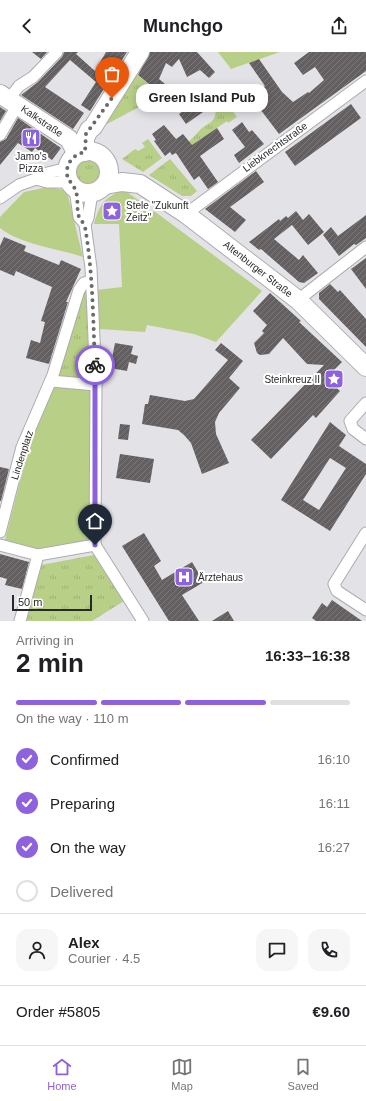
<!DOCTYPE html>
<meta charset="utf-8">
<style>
body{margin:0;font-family:Arial,sans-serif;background:#f6f6f6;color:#202124;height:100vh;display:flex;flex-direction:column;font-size:15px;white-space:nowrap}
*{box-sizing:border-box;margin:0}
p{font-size:13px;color:#757577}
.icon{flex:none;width:22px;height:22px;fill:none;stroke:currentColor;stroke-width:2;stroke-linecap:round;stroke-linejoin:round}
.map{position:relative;height:569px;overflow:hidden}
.sheet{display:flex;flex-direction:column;background:#fff;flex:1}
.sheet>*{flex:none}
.scale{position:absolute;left:12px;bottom:10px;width:80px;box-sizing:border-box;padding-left:4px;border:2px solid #28292a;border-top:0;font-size:11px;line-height:14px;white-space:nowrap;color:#28292a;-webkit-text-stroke:3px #fff;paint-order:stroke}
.pin{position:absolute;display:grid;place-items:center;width:34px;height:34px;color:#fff;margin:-41px -17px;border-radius:50% 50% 50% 0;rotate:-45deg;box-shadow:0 0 4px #0007}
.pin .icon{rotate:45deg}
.courier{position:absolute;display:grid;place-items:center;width:40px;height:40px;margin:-20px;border:3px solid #8d62dc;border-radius:50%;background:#fff;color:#222;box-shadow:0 1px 5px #0007}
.bubble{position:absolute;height:28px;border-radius:12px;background:#fff;box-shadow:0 2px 10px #0003;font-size:13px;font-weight:800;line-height:28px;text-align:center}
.head em{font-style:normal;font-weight:800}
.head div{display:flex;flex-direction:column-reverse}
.head{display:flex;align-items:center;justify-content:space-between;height:68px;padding:0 16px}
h1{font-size:26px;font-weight:800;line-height:30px}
.bar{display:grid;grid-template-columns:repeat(4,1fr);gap:6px 4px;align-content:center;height:48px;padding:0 16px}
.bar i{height:5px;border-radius:3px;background:#e0e0e0}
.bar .on{background:#8d62dc}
.bar p{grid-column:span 4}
.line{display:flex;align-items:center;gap:10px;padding:0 16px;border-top:1px solid #e0e0e0}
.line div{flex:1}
.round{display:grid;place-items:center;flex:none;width:42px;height:42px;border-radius:12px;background:#f6f6f6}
ol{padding:0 16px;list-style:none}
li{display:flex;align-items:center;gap:12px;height:44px}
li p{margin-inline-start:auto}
li .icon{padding:4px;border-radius:50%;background:#8d62dc;color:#fff;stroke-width:4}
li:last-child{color:#757577}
li i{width:22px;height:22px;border:2px solid #e0e0e0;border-radius:50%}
header{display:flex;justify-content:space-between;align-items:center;height:52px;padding:0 16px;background:#fff;font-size:18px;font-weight:800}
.dock{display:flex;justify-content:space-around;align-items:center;height:56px;border-top:1px solid #e0e0e0;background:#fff;font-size:11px;color:#757577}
.dock a{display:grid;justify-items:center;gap:2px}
.dock .on{color:#8d62dc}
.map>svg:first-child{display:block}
</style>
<header><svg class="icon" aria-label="back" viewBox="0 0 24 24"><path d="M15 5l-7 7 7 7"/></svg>Munchgo<svg class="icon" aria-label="share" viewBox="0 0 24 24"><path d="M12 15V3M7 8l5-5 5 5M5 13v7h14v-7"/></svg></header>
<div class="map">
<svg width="366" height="569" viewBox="0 0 366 569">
<defs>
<pattern id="grass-tufts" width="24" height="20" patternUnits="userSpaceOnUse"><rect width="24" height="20" fill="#b8cf88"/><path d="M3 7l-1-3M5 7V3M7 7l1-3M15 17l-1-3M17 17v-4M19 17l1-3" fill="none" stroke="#9eb276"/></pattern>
<pattern id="building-hatch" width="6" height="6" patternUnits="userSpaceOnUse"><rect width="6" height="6" fill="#646061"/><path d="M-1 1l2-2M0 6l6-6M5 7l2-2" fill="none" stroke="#7a7878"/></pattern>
</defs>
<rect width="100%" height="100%" fill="#e3e3e7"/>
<!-- grass -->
<g fill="url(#grass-tufts)">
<path d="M136 22 162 43 105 73 108 63Z"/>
<path d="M224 48 237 65 228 71 227 69 188 96 186 92C191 88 195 83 200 78 210 68 216 73 216 53Z"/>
<path d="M148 87 162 106 143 120 122 107 135 97 138 99 145 95 142 91Z"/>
<circle cx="89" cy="120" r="14"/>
<path d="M170 107 197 139 191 144H182L149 123Z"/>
<path d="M86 235 90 329 55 326Z"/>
<path d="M94 503 124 549 92 569H26L41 513Z"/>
</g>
<!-- park -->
<g fill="#b8cf88">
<path d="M218 0H280L231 17Z"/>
<path d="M48 135 64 138 68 144 83 205C57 196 21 193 0 176V165L24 140Z"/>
<path d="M118 140H127L144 152 141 156 151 163 154 159 262 239 216 290 194 282 147 273 145 280 99 277 96 238 122 235 119 172H94C99 155 102 148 118 140Z"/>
<path d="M51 332 91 336 90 488 43 499 5 488 28 398Z"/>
</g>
<!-- building -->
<g fill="url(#building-hatch)" fill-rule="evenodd">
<path d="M32 0H47L41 7Z"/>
<path d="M64 0H78L76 2 95 19 106 0H127L90 59 81 53 96 30 70 8 45 35 84 61 73 77 21 43 38 30 62 5Z"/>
<path d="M150 0H197L215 20 209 26 200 18 187 25 179 7 172 15 166 11 159 27 177 42 166 46 138 23Z"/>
<path d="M309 0H366V19L279 82 251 45 265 34 249 11 259 7 282 40 293 50 308 40 309 41 324 28 315 15 303 23 294 11Z"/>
<path d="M206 43 213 53 186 72 179 62Z"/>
<path d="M351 52 361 66 295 114 285 100Z"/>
<path d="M0 55 6 59 0 69Z"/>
<path d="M18 66 61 96 52 108 35 96 32 100 18 91 0 113V90L6 87Z"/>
<path d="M242 70 249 80 252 78 264 92 239 111 234 103 245 95 232 78Z"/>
<path d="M164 73 176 87 183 82 192 93 217 76 224 87 200 104 218 130 208 137 199 124 194 128 176 101 172 103 170 100 165 104 154 89 156 88 152 82Z"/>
<path d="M256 119 264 130 230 155 246 168 235 180 205 157Z"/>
<path d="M296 159 303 168 309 162 324 180 308 193 292 173 274 187 299 208 303 203 318 221 304 231 299 230 261 197 259 198 249 190 279 167 280 169 286 164 288 166Z"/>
<path d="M366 163V186L356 193 354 192 339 204 323 183 331 175 338 184Z"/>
<path d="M4 185 26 194 24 199 59 213 61 208 81 217 66 250H68L49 312 26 306 31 288 40 291 45 270 41 269 52 235 16 219 14 224 0 218V194Z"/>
<path d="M366 206V237L351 217Z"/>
<path d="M330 232 338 240 340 238 366 267V295L319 247V241Z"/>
<path d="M270 241 301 269 299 270 342 310 326 326 340 339 316 366 313 363 271 407 251 388 324 313 307 312 283 286 269 302 260 303 257 301 254 291 264 281 262 279 267 273 253 259Z"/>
<path d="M115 291 133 294 131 302 138 304 136 312 129 310 127 319 110 316Z"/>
<path d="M221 291 243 309 229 326 240 336 219 361 215 370 216 382 229 411 202 422 191 391 184 383 178 378 142 372 145 352H148L150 343 185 349 194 347 228 308 215 298Z"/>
<path d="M330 370 346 383 339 394 366 412V422L330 479 281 448ZM330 406 346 416 319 458 303 448Z"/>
<path d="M120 372 130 373 128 388 118 387Z"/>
<path d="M120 402 154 407 150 431 116 426Z"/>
<path d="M0 415 9 417 1 449H0Z"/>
<path d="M144 481 161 509 154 514 162 528 192 510 204 530 182 543 199 569H169L122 494Z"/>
<path d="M0 502 29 510 22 537 5 533 7 527 0 525Z"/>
<path d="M332 548 362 569H316L312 566 322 551 327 555Z"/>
<path d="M228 559 234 569H212Z"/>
</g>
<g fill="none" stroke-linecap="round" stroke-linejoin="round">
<!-- minor casing -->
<g stroke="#acacb0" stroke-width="13">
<g id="minor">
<path d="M9 47 19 34 33 25 57 0"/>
<path d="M0 83 18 52"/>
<path d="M36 127 47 130H69"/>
<path d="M75 137 79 165 85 172 91 216 96 333 95 493"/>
<path d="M0 146 19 133 36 127 43 122 68 116"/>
<path d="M186 162 366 29"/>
<path d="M85 172 88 166 92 141"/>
<path d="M298 248 366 195"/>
<path d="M51 329 96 333"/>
<path d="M366 351 350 369 353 377 366 387"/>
<path d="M0 480 22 395 53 323 79 238 84 231 91 229"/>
<path d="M366 481 334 532 337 539 366 558"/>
<path d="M0 493 38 503 95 493"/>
<path d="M95 493 143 569"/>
<path d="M20 569 38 503"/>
</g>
</g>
<!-- primary casing -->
<g stroke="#acacb0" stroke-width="20">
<g id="primary">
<path d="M0 42 69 87 77 102"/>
<circle cx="88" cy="120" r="21"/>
<path d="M85 100V86L89 78 93 75 140 0"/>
<path d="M105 133 122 130 140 132 186 162 298 248 366 315"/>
</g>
</g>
<!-- minor -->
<use href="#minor" stroke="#fff" stroke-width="11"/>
<!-- primary -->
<use href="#primary" stroke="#fff" stroke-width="18"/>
</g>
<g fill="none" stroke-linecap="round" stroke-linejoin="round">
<!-- done -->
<path stroke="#696a6c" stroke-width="4" stroke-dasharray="0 7.2" d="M95 313C93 267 93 221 85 175 84 171 81 169 79 165 76 157 79 145 75 137 72 130 66 128 67 118 68 109 75 102 85 100L86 82 112 46"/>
<!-- route -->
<path stroke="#8d62dc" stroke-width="5" d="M95 493V313"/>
</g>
<!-- icons -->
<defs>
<g id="restaurant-square" transform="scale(1)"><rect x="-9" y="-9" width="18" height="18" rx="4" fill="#8d62dc" stroke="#fff"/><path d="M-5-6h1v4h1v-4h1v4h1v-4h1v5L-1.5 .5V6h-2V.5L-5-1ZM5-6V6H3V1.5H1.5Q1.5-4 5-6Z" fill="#fff"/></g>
<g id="sight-square" transform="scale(1)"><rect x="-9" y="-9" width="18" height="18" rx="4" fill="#8d62dc" stroke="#fff"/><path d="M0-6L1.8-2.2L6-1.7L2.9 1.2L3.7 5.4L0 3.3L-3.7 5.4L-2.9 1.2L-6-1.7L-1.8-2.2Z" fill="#fff"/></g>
<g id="hospital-square" transform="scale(1)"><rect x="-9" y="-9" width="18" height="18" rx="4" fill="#8d62dc" stroke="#fff"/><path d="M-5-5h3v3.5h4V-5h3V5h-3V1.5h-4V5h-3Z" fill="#fff"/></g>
</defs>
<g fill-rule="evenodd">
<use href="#restaurant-square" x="31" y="86"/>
<use href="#sight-square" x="112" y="159"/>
<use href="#sight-square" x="334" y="327"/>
<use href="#hospital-square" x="184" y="525"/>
</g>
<g text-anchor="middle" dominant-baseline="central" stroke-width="4" stroke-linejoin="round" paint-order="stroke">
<!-- street labels -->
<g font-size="10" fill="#28292a" stroke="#fff">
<text transform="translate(42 69) rotate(34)">Kalkstraße</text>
<text transform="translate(275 95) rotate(-36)">Liebknechtstraße</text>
<text transform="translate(258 217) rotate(38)">Altenburger Straße</text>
<text transform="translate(22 403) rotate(-72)">Lindenplatz</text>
</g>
<!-- poi labels -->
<g font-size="10" fill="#28292a" stroke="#fff" text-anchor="start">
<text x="31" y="104" text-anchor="middle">Jamo's<tspan x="31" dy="12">Pizza</tspan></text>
<text x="126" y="153">Stele "Zukunft<tspan x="126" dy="12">Zeitz"</tspan></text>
<text x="320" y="327" text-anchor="end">Steinkreuz II</text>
<text x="198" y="525">Ärztehaus</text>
</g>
</g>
</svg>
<div class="scale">50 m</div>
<div class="pin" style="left:112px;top:46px;background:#ea580c"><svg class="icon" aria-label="bag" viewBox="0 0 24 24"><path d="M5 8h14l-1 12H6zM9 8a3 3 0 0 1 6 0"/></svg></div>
<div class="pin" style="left:95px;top:493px;background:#1f2937"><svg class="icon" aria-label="home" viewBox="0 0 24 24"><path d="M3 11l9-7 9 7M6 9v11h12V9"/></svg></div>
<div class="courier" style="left:95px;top:313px"><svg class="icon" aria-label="bike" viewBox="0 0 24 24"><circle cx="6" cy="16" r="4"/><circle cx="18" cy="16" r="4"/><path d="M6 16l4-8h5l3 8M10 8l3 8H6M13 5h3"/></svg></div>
<div class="bubble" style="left:136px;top:32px;width:132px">Green Island Pub</div>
</div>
<section class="sheet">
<div class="head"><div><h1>2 min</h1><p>Arriving in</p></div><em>16:33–16:38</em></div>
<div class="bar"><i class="on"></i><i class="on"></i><i class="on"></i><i></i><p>On the way · 110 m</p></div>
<ol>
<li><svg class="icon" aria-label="check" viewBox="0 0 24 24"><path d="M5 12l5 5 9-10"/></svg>Confirmed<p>16:10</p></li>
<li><svg class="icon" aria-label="check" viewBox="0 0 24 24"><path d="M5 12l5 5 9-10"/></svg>Preparing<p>16:11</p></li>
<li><svg class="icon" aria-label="check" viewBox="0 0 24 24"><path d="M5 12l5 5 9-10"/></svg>On the way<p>16:27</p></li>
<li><i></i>Delivered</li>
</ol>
<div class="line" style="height:72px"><a class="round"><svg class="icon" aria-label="person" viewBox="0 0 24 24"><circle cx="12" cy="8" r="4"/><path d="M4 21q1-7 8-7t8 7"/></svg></a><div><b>Alex</b><p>Courier · 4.5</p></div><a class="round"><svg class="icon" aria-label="chat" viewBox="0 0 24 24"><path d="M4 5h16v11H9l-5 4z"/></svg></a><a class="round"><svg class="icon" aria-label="phone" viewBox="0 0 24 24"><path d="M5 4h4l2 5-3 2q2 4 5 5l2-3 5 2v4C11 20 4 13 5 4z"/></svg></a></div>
<div class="line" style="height:52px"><div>Order #5805</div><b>€9.60</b></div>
</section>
<nav class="dock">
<a class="on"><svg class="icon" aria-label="home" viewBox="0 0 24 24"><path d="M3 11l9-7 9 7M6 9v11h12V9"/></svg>Home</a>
<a><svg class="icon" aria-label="map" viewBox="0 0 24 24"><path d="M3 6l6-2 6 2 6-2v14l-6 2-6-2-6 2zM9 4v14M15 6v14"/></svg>Map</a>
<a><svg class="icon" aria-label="saved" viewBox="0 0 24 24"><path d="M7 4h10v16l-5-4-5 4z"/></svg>Saved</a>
</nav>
